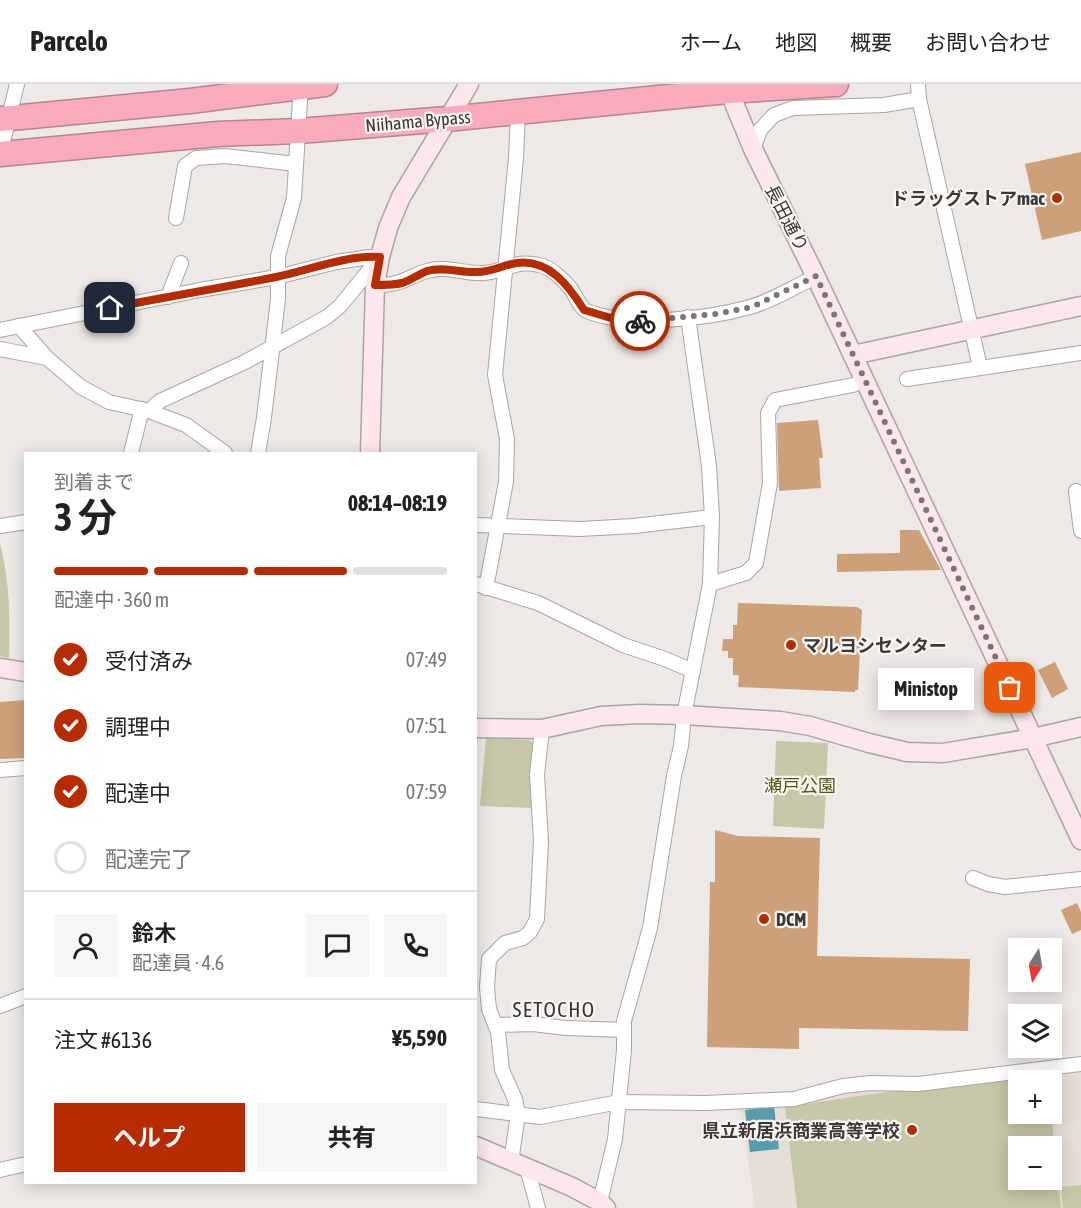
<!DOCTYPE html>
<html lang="ja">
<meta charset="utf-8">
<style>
body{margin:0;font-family:"Asap Condensed","Noto Sans JP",sans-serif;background:#f6f6f6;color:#222;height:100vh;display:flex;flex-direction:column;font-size:22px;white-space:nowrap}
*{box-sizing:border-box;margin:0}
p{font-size:20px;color:#767676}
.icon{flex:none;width:33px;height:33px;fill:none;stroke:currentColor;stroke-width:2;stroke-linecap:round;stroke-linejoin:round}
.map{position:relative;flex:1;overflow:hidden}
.side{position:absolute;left:24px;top:368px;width:453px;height:732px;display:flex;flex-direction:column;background:#fff;border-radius:0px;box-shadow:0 3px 15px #0003}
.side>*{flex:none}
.needle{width:39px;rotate:191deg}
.controls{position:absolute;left:1008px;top:854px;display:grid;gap:12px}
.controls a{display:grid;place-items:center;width:54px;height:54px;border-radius:0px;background:#fff;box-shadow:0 3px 15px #0003;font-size:30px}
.pin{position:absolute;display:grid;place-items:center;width:51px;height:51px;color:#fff;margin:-26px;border-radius:12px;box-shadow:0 3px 9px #0006}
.courier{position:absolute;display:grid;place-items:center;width:60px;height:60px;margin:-30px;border:4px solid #b62c00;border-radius:50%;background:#fff;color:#222;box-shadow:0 2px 8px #0007}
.bubble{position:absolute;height:42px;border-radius:0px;background:#fff;box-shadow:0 3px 15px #0003;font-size:20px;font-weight:700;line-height:42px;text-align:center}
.summary em{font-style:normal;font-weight:700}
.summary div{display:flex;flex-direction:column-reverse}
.summary{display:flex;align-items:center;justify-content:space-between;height:102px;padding:0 30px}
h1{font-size:39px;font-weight:700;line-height:45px}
.bar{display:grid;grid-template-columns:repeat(4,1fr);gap:9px 6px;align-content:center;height:72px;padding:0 30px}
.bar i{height:8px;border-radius:4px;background:#e0e0e0}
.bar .selected{background:#b62c00}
.bar p{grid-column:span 4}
.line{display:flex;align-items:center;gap:15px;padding:0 30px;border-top:2px solid #e0e0e0}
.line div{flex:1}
.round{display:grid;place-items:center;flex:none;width:63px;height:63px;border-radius:0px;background:#f6f6f6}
ol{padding:0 30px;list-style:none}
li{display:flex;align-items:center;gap:18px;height:66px}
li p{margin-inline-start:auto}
li .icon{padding:6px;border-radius:50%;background:#b62c00;color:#fff;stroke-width:4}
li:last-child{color:#767676}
li i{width:33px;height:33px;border:3px solid #e0e0e0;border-radius:50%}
.cta{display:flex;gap:12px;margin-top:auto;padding:12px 30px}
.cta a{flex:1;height:69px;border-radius:0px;background:#b62c00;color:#fff;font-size:24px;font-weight:700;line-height:69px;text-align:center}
.cta a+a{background:#f6f6f6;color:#222}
header{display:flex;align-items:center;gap:36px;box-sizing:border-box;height:84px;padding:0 30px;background:#fff;border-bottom:2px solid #e0e0e0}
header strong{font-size:28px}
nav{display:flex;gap:33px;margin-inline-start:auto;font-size:21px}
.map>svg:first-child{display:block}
</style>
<header>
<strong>Parcelo</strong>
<nav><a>ホーム</a><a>地図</a><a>概要</a><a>お問い合わせ</a></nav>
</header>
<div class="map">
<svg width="1081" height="1124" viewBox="0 0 1081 1124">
<rect width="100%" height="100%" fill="#ede9e6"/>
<!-- built -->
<path fill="#e6ddd5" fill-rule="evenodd" d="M1081 984V1124H755L740 1022 865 1004ZM1018 996H1052V1029H1018ZM1018 1062H1052V1095H1018Z"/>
<!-- green -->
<g fill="#c5c7a6" fill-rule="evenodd">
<path d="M0 460C10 496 10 537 9 574L0 572Z"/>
<path d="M486 654 529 656 535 660 533 724 480 722Z"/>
<path d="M776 657 828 659 824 745 773 742Z"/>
<path d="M1047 991 1048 996H1018V1029H1051L1061 1124H797L785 1023 894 1007ZM1018 1062H1052V1095H1018Z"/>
<path d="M1081 1101V1124H1063L1061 1103Z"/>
</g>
<!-- water -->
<path fill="#559cad" d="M774 1022 779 1065 750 1068 745 1026Z"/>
<!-- building -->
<g fill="#cea079">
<path d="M1081 68V147L1042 156 1025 80Z"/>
<path d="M818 336 823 374H819L821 404 779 407 777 339Z"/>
<path d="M900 446H919L941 486 837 488V470L900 469Z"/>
<path d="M738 519 857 523 862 526 858 606H855V608L738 603 739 591H733V574H728V567H722L723 555H733V541H737Z"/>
<path d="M1055 578 1068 605 1052 614 1038 586Z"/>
<path d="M26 616V674L0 675V618Z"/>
<path d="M715 746 738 752 820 754 817 872 970 875 968 947 799 944V965L707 963 710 798H715Z"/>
<path d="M1077 819 1081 828V846L1072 850 1061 826Z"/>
</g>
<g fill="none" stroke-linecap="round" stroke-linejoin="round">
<!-- street casing -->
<g stroke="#a9a5a2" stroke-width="16">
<g id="street">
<path d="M918 0 919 15 980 283"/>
<path d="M753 65 760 46 774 31 793 24 884 21 919 15"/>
<path d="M0 70 17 0"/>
<path d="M176 134 185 82 196 74 225 72 296 80"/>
<path d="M375 201C401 202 405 194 427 187 448 180 470 193 491 188 510 184 518 176 539 181 550 183 564 196 571 205 576 212 580 224 587 227 628 244 707 235 750 223 772 217 795 202 816 193"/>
<path d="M168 213 181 179"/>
<path d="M19 242 47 274 81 303 109 318 149 327 186 341 225 369"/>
<path d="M0 246 200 206 277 193 336 178 370 173H380"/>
<path d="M0 265 47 274"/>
<path d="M907 295 1081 269"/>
<path d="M149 327 160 317 245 278 327 233 340 222 380 173"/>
<path d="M131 369 142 325"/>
<path d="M258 369 264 334 278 215V172L294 114 301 0"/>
<path d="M1076 407 1081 447"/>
<path d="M476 441 580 445 634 442 712 433"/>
<path d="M0 442 26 438"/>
<path d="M476 500 538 519 623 561 665 575 693 587"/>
<path d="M710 500 746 489 756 479 770 399 768 329 775 316 853 301 864 296"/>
<path d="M486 504 506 398 507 355 495 291 516 74 518 27"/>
<path d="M0 686 26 684"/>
<path d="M973 794 988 800 1005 803 1081 795"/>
<path d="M0 922 26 912"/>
<path d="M496 941 533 940 566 944 624 946"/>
<path d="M476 1025 540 1033 619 1018 706 1019 794 1015 843 1002 871 999 918 1000 1081 980"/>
<path d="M511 1078 518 1030 515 1015 502 986 498 948 489 925 487 903 489 875 505 859 523 854 530 848 537 835 541 757 537 691 542 645"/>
<path d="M527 1084 538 1124"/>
<path d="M0 1086 26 1080"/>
<path d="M600 1118 615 1055 624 966V937L650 844 674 692 681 662 684 631 710 500 712 433 709 382 688 233"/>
</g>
</g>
<!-- secondary casing -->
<g stroke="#a9a5a2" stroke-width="21">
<g id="secondary">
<path d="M726 0 753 65 816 193 1081 756"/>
<path d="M853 271 1081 222"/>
<path d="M370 369 375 201 380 173 388 144 401 113 469 0"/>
<path d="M0 584 26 588"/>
<path d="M476 644 542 645 601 632 640 630 684 631 780 637 810 642 869 659 907 668 943 669 1033 654 1081 643"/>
<path d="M476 1062 572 1103 600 1118 606 1124"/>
</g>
</g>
<!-- highway casing -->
<g stroke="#b6838f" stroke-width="27">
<g id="highway">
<path d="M0 35 190 17 325 0"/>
<path d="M0 70 218 50 299 47 447 35 728 7 836 0"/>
</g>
</g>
<!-- street -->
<use href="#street" stroke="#fff" stroke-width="14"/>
<!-- secondary -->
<use href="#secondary" stroke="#fde6ec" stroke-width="18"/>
<!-- highway -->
<use href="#highway" stroke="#f9abbe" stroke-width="24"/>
</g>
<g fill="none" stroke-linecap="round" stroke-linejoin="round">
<!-- done -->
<path stroke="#797775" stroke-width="6" stroke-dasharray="0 10.8" d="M640 237 716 230 752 223 816 192 1010 604"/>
<!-- route -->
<path stroke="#b62c00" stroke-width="8" d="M110 224C165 213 221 204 276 193 310 186 345 171 380 173L375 201C384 201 394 201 402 199 411 196 419 190 427 187 444 182 461 189 477 188 492 188 503 181 517 179 549 175 569 202 584 226L611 234 640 237"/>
</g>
<!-- markers -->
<g fill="#b62c00" stroke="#faf6f3" stroke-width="2">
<circle cx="1057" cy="114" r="6"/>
<circle cx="791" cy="561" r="6"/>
<circle cx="764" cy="835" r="6"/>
<circle cx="912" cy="1046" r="6"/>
</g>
<g text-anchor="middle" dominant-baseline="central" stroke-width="4.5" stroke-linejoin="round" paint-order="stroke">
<!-- street labels -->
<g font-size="18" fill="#3a3938" stroke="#faf6f3">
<text transform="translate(418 37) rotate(-5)">Niihama Bypass</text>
<text transform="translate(787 134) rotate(63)">長田通り</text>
</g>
<!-- poi labels -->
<g font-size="18" font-weight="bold" fill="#3a3938" stroke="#faf6f3" text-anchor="end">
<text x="1045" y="114">ドラッグストアmac</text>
<text x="803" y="561" text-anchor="start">マルヨシセンター</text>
<text x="776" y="835" text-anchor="start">DCM</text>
<text x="900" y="1046">県立新居浜商業高等学校</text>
</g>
<!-- park labels -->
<g font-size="18" fill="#555616" stroke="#faf6f3">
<text x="800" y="701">瀬戸公園</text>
</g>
<!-- quarter labels -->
<g font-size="21" letter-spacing="1.5" fill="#373432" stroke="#faf6f3">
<text x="554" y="925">SETOCHO</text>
</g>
</g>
</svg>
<div class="controls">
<a><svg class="needle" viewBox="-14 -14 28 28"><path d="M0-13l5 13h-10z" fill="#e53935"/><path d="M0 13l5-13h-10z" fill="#767676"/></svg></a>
<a><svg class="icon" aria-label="layers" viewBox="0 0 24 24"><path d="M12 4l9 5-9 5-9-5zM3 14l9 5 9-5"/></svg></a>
<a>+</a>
<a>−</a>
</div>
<div class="pin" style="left:1010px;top:604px;background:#ea580c"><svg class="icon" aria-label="bag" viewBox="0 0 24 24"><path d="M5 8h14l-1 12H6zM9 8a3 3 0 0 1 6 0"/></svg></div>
<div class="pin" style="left:110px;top:224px;background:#1f2937"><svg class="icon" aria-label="home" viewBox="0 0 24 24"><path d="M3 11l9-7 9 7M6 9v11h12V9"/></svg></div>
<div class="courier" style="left:640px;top:237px"><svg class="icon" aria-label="bike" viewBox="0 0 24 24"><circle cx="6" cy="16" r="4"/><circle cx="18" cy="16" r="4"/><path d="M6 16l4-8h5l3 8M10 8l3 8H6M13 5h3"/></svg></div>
<div class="bubble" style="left:878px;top:584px;width:96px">Ministop</div>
<section class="side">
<div class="summary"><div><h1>3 分</h1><p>到着まで</p></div><em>08:14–08:19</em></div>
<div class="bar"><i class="selected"></i><i class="selected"></i><i class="selected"></i><i></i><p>配達中 · 360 m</p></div>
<ol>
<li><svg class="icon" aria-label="check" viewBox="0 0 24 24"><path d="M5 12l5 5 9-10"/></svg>受付済み<p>07:49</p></li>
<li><svg class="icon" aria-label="check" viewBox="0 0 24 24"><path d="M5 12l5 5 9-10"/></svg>調理中<p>07:51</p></li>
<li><svg class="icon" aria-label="check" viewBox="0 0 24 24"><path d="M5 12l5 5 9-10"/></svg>配達中<p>07:59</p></li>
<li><i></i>配達完了</li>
</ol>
<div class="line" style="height:108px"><a class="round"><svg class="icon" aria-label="person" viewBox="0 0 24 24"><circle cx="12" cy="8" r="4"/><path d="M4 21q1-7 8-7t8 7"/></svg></a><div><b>鈴木</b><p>配達員 · 4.6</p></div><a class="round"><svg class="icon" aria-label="chat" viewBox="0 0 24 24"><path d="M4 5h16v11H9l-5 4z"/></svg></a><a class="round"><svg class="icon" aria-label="phone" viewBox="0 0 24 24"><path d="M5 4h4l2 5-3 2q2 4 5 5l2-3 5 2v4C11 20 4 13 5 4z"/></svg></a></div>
<div class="line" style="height:78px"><div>注文 #6136</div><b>¥5,590</b></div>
<div class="cta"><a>ヘルプ</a><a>共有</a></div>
</section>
</div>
